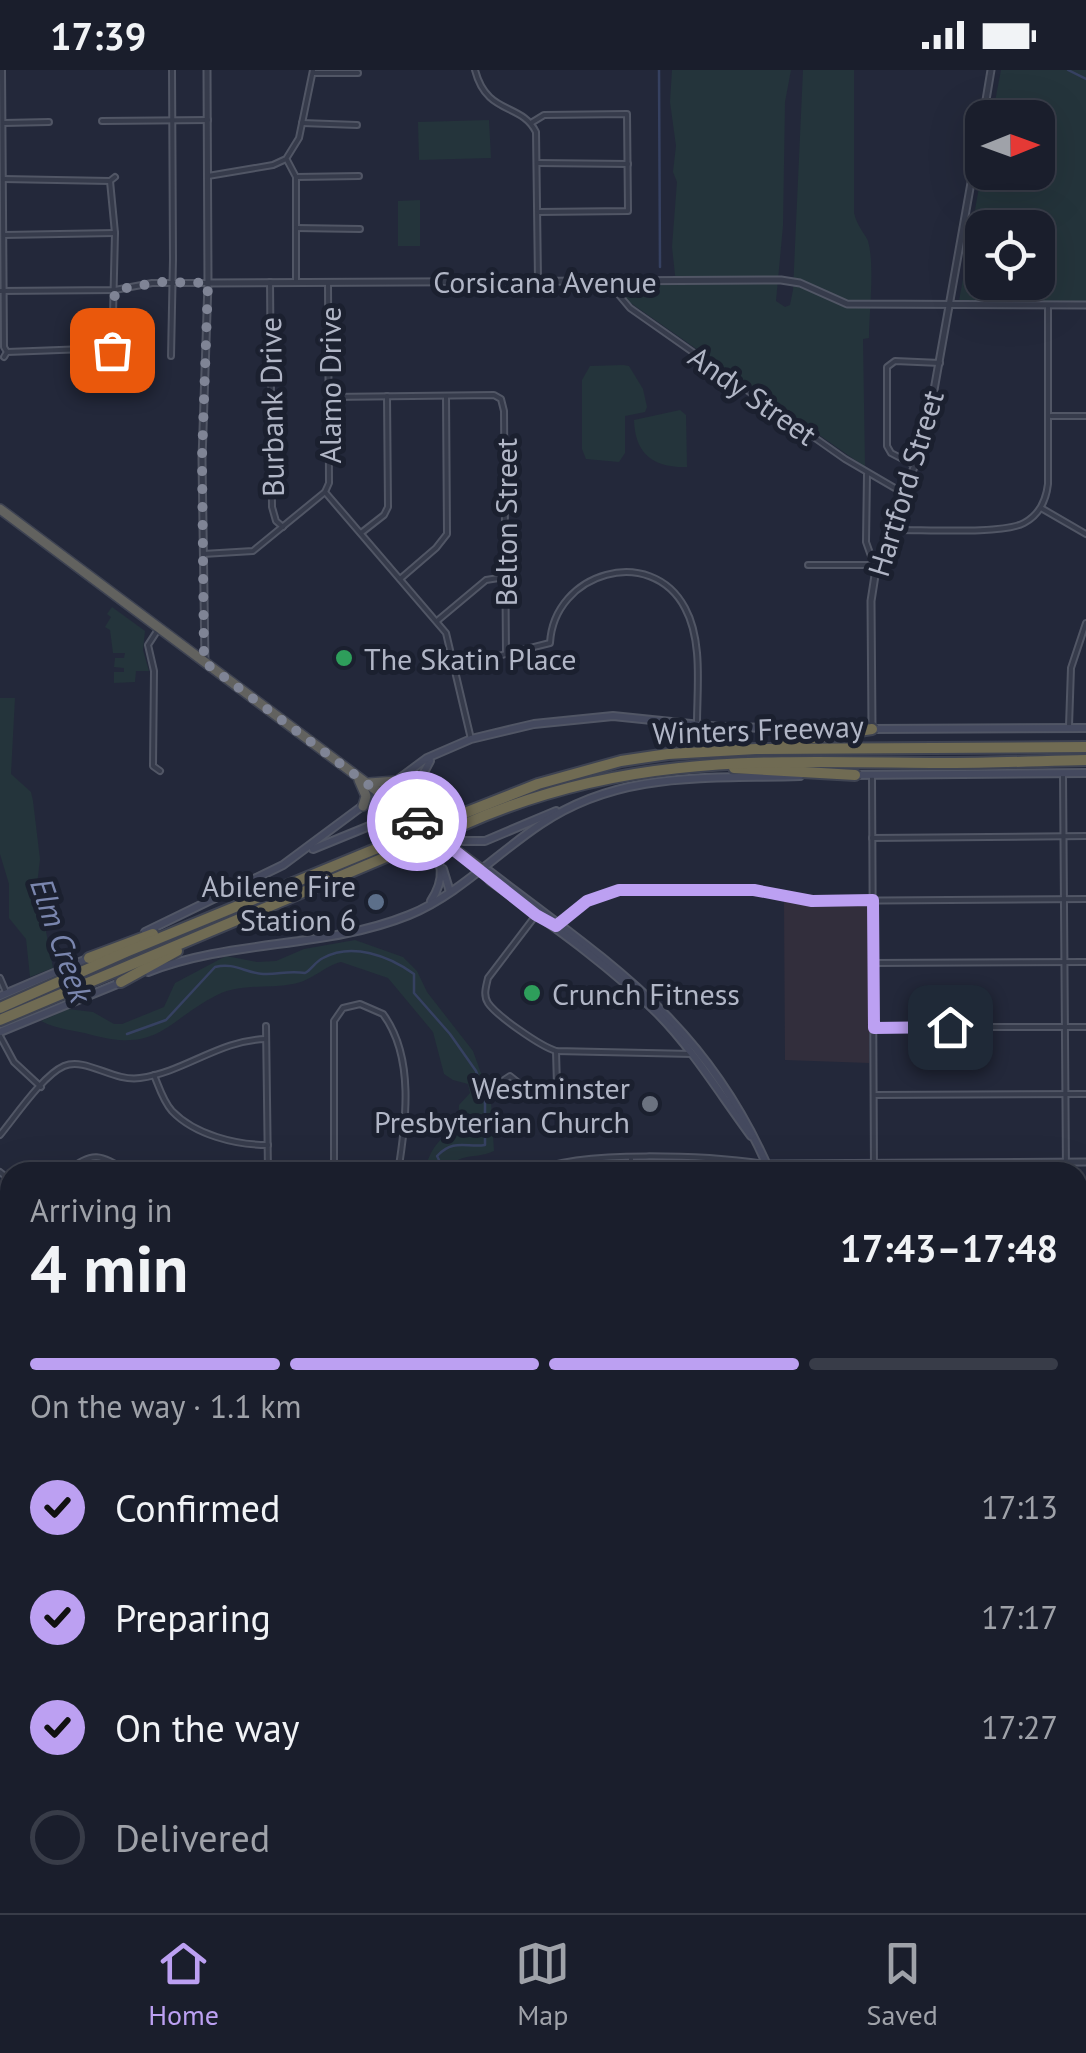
<!DOCTYPE html>
<meta charset="utf-8">
<style>
body{margin:0;font-family:"PT Sans",sans-serif;background:#272b38;color:#f1f3f6;height:100vh;display:flex;flex-direction:column;font-size:38px;white-space:nowrap}
*{box-sizing:border-box;margin:0}
p{font-size:32px;color:#9fa2a9}
.icon{flex:none;width:55px;height:55px;fill:none;stroke:currentColor;stroke-width:2;stroke-linecap:round;stroke-linejoin:round}
.map{position:relative;flex:1;overflow:hidden}
.drawer{position:absolute;left:0px;top:1092px;width:1088px;height:752px;display:flex;flex-direction:column;background:#1a1e2c;border-radius:30px 30px 0 0;box-shadow:0 10px 40px #0002,0 0 0 2px #383c48}
.drawer>*{flex:none}
.needle{width:65px;rotate:89deg}
.buttons{position:absolute;left:965px;top:30px;display:grid;gap:20px}
.buttons a{display:grid;place-items:center;width:90px;height:90px;border-radius:20px;background:#1a1e2c;box-shadow:0 10px 40px #0002,0 0 0 2px #383c48;font-size:50px}
.pin{position:absolute;display:grid;place-items:center;width:85px;height:85px;color:#fff;margin:-42px;border-radius:20px;box-shadow:0 5px 15px #0006}
.courier{position:absolute;display:grid;place-items:center;width:100px;height:100px;margin:-50px;border:8px solid #bca0f2;border-radius:50%;background:#fff;color:#222;box-shadow:0 2px 12px #0007}
.headline em{font-style:normal;font-weight:600}
.headline div{display:flex;flex-direction:column-reverse}
.headline{display:flex;align-items:center;justify-content:space-between;height:170px;padding:0 30px}
h1{font-size:65px;font-weight:600;line-height:75px}
.bar{display:grid;grid-template-columns:repeat(4,1fr);gap:15px 10px;align-content:center;height:120px;padding:0 30px}
.bar i{height:12px;border-radius:8px;background:#383c48}
.bar .active{background:#bca0f2}
.bar p{grid-column:span 4}
ol{padding:0 30px;list-style:none}
li{display:flex;align-items:center;gap:30px;height:110px}
li p{margin-inline-start:auto}
li .icon{padding:10px;border-radius:50%;background:#bca0f2;color:#111;stroke-width:4}
li:last-child{color:#9fa2a9}
li i{width:55px;height:55px;border:5px solid #383c48;border-radius:50%}
.status{display:flex;justify-content:space-between;align-items:center;height:70px;padding:0 50px;background:#1a1e2c;direction:ltr}
.status svg{height:28px;fill:currentColor}
.menu{display:flex;justify-content:space-around;align-items:center;height:140px;border-top:2px solid #383c48;background:#1a1e2c;font-size:28px;color:#9fa2a9}
.menu a{display:grid;justify-items:center;gap:5px}
.menu .active{color:#bca0f2}
.map>svg:first-child{display:block}
</style>
<div class="status"><b>17:39</b><svg viewBox="0 0 49 12"><path d="M0 12V9h3v3zM5 12V6h3v6zM10 12V3h3v9zM15 12V0h3v12zM26 1h20v11H26zM47 4h2v5h-2z"/></svg></div>
<div class="map">
<svg width="1086" height="1843" viewBox="0 0 1086 1843">
<rect width="100%" height="100%" fill="#23283a"/>
<!-- medical -->
<path fill="#322e3c" d="M784 831 818 834 869 833V993L785 990Z"/>
<!-- green -->
<g fill="#24343b" fill-rule="evenodd">
<path d="M672 0H791L785 32 783 156 776 231 785 237 790 235 793 220 803 0H854V143C858 158 864 162 868 171 875 196 869 242 869 268L863 269 865 397 625 229 624 215 676 214 672 177 677 112 673 102 676 76 670 32Z"/>
<path d="M1001 0H1086V231H959L982 100 1038 102V48L992 47ZM982 158H1038V212H982Z"/>
<path d="M489 50 491 88 419 90 418 52Z"/>
<path d="M420 130V176H398V131Z"/>
<path d="M623 295 629 296 643 319 647 337 645 342 625 346V383L619 392 586 389 582 379V310L590 296Z"/>
<path d="M680 340 686 345 687 397C653 398 635 384 634 350Z"/>
<path d="M112 537 145 561 143 580 149 601H136L135 612 114 613V602H124V598L114 597 115 588H124L125 583H113L110 560 105 557 111 547 107 544Z"/>
<path d="M0 628H15L11 704 31 722 33 731 40 789 37 815 53 898 30 907 26 869 9 848V814L0 784Z"/>
<path d="M355 870 403 887 417 901 427 922 473 981 491 1031 494 1081C474 1090 458 1081 446 1102H424C431 1078 437 1070 458 1057L459 1035 470 1023 468 1014 453 1010 444 1004 433 962 388 908 341 892C324 896 312 911 293 914 267 919 242 913 217 925 166 951 159 983 92 965 75 960 58 960 41 951L68 939 93 942 114 954H122L164 937 175 913 226 886 257 892 276 891 304 879Z"/>
</g>
<g fill="none" stroke-linecap="round" stroke-linejoin="round">
<!-- stream -->
<g stroke="#364161" stroke-width="2.5">
<path d="M659 0 660 197"/>
<path d="M1068 0 1086 9"/>
<path d="M127 964 166 950 215 897C235 892 245 903 263 904 279 905 287 900 305 903 312 899 315 892 323 888 352 872 389 886 414 904V923L450 964 476 1001 485 1027V1075C467 1078 454 1068 437 1086L440 1092 436 1102"/>
<path d="M1078 1530 1086 1531"/>
<path d="M362 1843 367 1840 653 1838 732 1843"/>
</g>
<!-- minor casing -->
<g stroke="#515665" stroke-width="8">
<g id="minor">
<path d="M2 0 4 277 7 282"/>
<path d="M475 0C487 46 521 32 536 62L538 210"/>
<path d="M313 3H358"/>
<path d="M102 51 208 50"/>
<path d="M4 53 49 52"/>
<path d="M302 53 357 55"/>
<path d="M531 53 544 45 627 44 628 141 538 142"/>
<path d="M287 90 296 107V212"/>
<path d="M537 93 628 94"/>
<path d="M208 106 273 95 286 89 299 68 313 0"/>
<path d="M296 107 359 106"/>
<path d="M3 109 110 111"/>
<path d="M296 158 360 159"/>
<path d="M4 165 115 163"/>
<path d="M616 210 619 225 630 238 845 389 905 424"/>
<path d="M270 212 272 437 276 451 283 457"/>
<path d="M328 213 329 413 325 422 446 563 471 669"/>
<path d="M0 221 115 220 152 213H208"/>
<path d="M112 285 115 163 110 111 115 107"/>
<path d="M171 286 173 189 172 0"/>
<path d="M4 287 7 282 112 278"/>
<path d="M330 327 494 325 501 329 504 341 506 584"/>
<path d="M1051 346H1086"/>
<path d="M916 396 891 383 887 376V297L895 291 940 293"/>
<path d="M867 404 866 472 871 486 878 489"/>
<path d="M1041 438 1086 464"/>
<path d="M889 460C918 459 1002 465 1024 453 1039 445 1046 431 1048 414V236"/>
<path d="M361 463 384 445 388 437 387 326"/>
<path d="M203 484 253 481 325 422"/>
<path d="M808 495H868L876 499"/>
<path d="M400 509 436 478 447 464 446 326"/>
<path d="M437 551 486 510 505 507"/>
<path d="M159 558 148 575 154 601 153 696 160 701"/>
<path d="M454 597 550 573C554 502 651 474 685 538 703 571 697 618 697 654"/>
<path d="M1069 656 1071 598 1086 553"/>
<path d="M1063 703 1066 1102"/>
<path d="M872 707 874 1102"/>
<path d="M872 768 1086 766"/>
<path d="M536 845 488 908C486 917 483 925 488 933 497 946 540 976 556 981L692 984"/>
<path d="M562 853 587 831 619 821 754 820 812 831 1086 829"/>
<path d="M873 893 1086 892"/>
<path d="M0 908 6 922"/>
<path d="M266 956 268 1102"/>
<path d="M876 957H1086"/>
<path d="M0 966 14 992 41 1017"/>
<path d="M154 1005C159 1017 163 1031 172 1041 195 1065 236 1075 268 1075"/>
<path d="M495 1016 510 1006 530 1022 553 1023 557 1016 556 981"/>
<path d="M876 1025 1086 1024"/>
<path d="M0 1065C15 1047 43 1005 64 996 86 987 113 1012 140 1008 185 1002 219 970 266 969"/>
<path d="M631 1089V1102"/>
<path d="M0 1102 10 1110"/>
<path d="M67 1102C93 1079 102 1086 129 1102"/>
<path d="M334 1102V951L343 938 360 934 383 944C415 987 406 1053 398 1102"/>
<path d="M532 1102C580 1079 711 1086 765 1094"/>
<path d="M1078 1163H1086"/>
<path d="M0 1195 10 1202"/>
<path d="M1078 1230H1086"/>
<path d="M1078 1319 1086 1317"/>
<path d="M0 1352 10 1357"/>
<path d="M0 1434 10 1440"/>
<path d="M0 1581 10 1584"/>
<path d="M1078 1598H1086"/>
<path d="M0 1650 10 1652"/>
<path d="M1078 1681H1086"/>
<path d="M0 1717 10 1720"/>
<path d="M1078 1763H1086"/>
<path d="M0 1782 10 1785"/>
<path d="M1078 1834H1086"/>
<path d="M939 1835V1843"/>
<path d="M1011 1840H1074"/>
<path d="M98 1843 148 1835"/>
</g>
</g>
<!-- tertiary casing -->
<g stroke="#515665" stroke-width="9">
<g id="tertiary">
<path d="M983 48 991 0"/>
<path d="M208 213 781 210 800 213 847 234 1086 235"/>
<path d="M205 592 202 389 208 213 207 0"/>
<path d="M872 658 871 531 876 499 926 365 982 51"/>
<path d="M766 1094 1086 1092"/>
<path d="M0 1278 10 1284"/>
<path d="M1078 1465 1086 1466"/>
<path d="M62 1835 63 1843"/>
<path d="M276 1835 278 1843"/>
</g>
</g>
<!-- secondary casing -->
<g stroke="#515665" stroke-width="10">
<g id="secondary">
<path d="M872 659 1086 658"/>
<path d="M430 691 419 712 422 737 463 771H485L556 741"/>
<path d="M852 705 1086 703"/>
<path d="M425 772C445 790 445 809 431 831"/>
<path d="M313 779 384 750H394L415 764"/>
<path d="M443 799 450 822"/>
<path d="M481 799 489 801C612 895 707 954 770 1102"/>
<path d="M480 800 490 811C547 852 608 894 658 944 694 981 720 1024 751 1066"/>
<path d="M145 862 283 795 427 688 471 669 534 654 613 646 720 657 840 659"/>
<path d="M148 902C232 869 325 879 409 845 458 825 497 783 541 754 621 700 708 709 800 706"/>
<path d="M0 926 89 888"/>
<path d="M0 962 122 912"/>
<path d="M823 1835 824 1843"/>
</g>
</g>
<!-- trunk casing -->
<g stroke="#3e4352" stroke-width="12">
<g id="trunk">
<path d="M0 439 480 798"/>
<path d="M359 710 366 726 363 736"/>
<path d="M369 713 396 711"/>
</g>
</g>
<!-- motorway casing -->
<g stroke="#3e4352" stroke-width="14">
<g id="motorway">
<path d="M779 673 872 659"/>
<path d="M734 698 855 705"/>
<path d="M452 748 538 714 621 691 668 684 756 679 1086 677"/>
<path d="M465 754C630 681 773 692 948 693 994 693 1040 691 1086 690"/>
<path d="M89 888 153 864"/>
<path d="M121 912 177 881"/>
<path d="M0 938 126 882 402 768"/>
<path d="M0 950 412 776"/>
</g>
</g>
<!-- minor -->
<use href="#minor" stroke="#363b4b" stroke-width="4"/>
<!-- tertiary -->
<use href="#tertiary" stroke="#363b4b" stroke-width="5"/>
<!-- secondary -->
<use href="#secondary" stroke="#44495e" stroke-width="6"/>
<!-- trunk -->
<use href="#trunk" stroke="#62625f" stroke-width="9"/>
<!-- motorway -->
<use href="#motorway" stroke="#706b53" stroke-width="10"/>
<!-- motorway-bridge casing -->
<g stroke="#3e4352" stroke-width="14" stroke-linecap="butt">
<g id="motorway-bridge">
<path d="M402 768 452 748"/>
<path d="M412 776 465 754"/>
</g>
</g>
<!-- motorway-bridge -->
<use href="#motorway-bridge" stroke="#706b53" stroke-width="10"/>
</g>
<g fill="none" stroke-linecap="round" stroke-linejoin="round">
<!-- done -->
<path stroke="#7f8495" stroke-width="10" stroke-dasharray="0 18" d="M112 280 115 220 161 212 208 213 202 388 204 592 417 751"/>
<!-- route -->
<path stroke="#bca0f2" stroke-width="12" d="M417 751 536 845 556 856 587 831 619 820H754L812 831 873 830 874 958 950 957"/>
</g>
<!-- markers -->
<g fill="#2e9e5b" stroke="#1b202f" stroke-width="4">
<circle cx="344" cy="588" r="10"/>
<circle cx="532" cy="923" r="10"/>
</g>
<circle fill="#5c6f8a" stroke="#1b202f" stroke-width="4" cx="376" cy="832" r="10"/>
<circle fill="#6b7280" stroke="#1b202f" stroke-width="4" cx="650" cy="1034" r="10"/>
<g text-anchor="middle" dominant-baseline="central" stroke-width="10" stroke-linejoin="round" paint-order="stroke">
<!-- street labels -->
<g font-size="30" fill="#b1b6c6" stroke="#1b202f">
<text x="545" y="211">Corsicana Avenue</text>
<text transform="translate(329 315) rotate(-90)">Alamo Drive</text>
<text transform="translate(753 325) rotate(35)">Andy Street</text>
<text transform="translate(271 337) rotate(-91)">Burbank Drive</text>
<text transform="translate(905 413) rotate(-73)">Hartford Street</text>
<text transform="translate(505 452) rotate(-90)">Belton Street</text>
<text transform="translate(758 659) rotate(-2)">Winters Freeway</text>
</g>
<!-- poi labels -->
<g font-size="30" fill="#b1b6c6" stroke="#1b202f" text-anchor="start">
<text x="364" y="588">The Skatin Place</text>
<text x="356" y="815" text-anchor="end">Abilene Fire<tspan x="356" dy="34">Station 6</tspan></text>
<text x="552" y="923">Crunch Fitness</text>
<text x="630" y="1017" text-anchor="end">Westminster<tspan x="630" dy="34">Presbyterian Church</tspan></text>
</g>
<!-- water labels -->
<g font-size="32" font-style="italic" fill="#7a86ae" stroke="#1b202f">
<text transform="translate(62 870) rotate(71)">Elm Creek</text>
</g>
</g>
</svg>
<div class="buttons">
<a><svg class="needle" viewBox="-14 -14 28 28"><path d="M0-13l5 13h-10z" fill="#e53935"/><path d="M0 13l5-13h-10z" fill="#9fa2a9"/></svg></a>
<a><svg class="icon" aria-label="locate" viewBox="0 0 24 24"><circle cx="12" cy="12" r="6"/><path d="M12 2v4M12 18v4M2 12h4M18 12h4"/></svg></a>
</div>
<div class="pin" style="left:112px;top:280px;background:#ea580c"><svg class="icon" aria-label="bag" viewBox="0 0 24 24"><path d="M5 8h14l-1 12H6zM9 8a3 3 0 0 1 6 0"/></svg></div>
<div class="pin" style="left:950px;top:957px;background:#1f2937"><svg class="icon" aria-label="home" viewBox="0 0 24 24"><path d="M3 11l9-7 9 7M6 9v11h12V9"/></svg></div>
<div class="courier" style="left:417px;top:751px"><svg class="icon" aria-label="car" viewBox="0 0 24 24"><path d="M5 17H2v-5l4-1 3-4h7l3 4 3 1v5h-3M9 17h6M6 11h13"/><circle cx="7" cy="17" r="2"/><circle cx="17" cy="17" r="2"/></svg></div>
<section class="drawer">
<div class="headline"><div><h1>4 min</h1><p>Arriving in</p></div><em>17:43–17:48</em></div>
<div class="bar"><i class="active"></i><i class="active"></i><i class="active"></i><i></i><p>On the way · 1.1 km</p></div>
<ol>
<li><svg class="icon" aria-label="check" viewBox="0 0 24 24"><path d="M5 12l5 5 9-10"/></svg>Confirmed<p>17:13</p></li>
<li><svg class="icon" aria-label="check" viewBox="0 0 24 24"><path d="M5 12l5 5 9-10"/></svg>Preparing<p>17:17</p></li>
<li><svg class="icon" aria-label="check" viewBox="0 0 24 24"><path d="M5 12l5 5 9-10"/></svg>On the way<p>17:27</p></li>
<li><i></i>Delivered</li>
</ol>
</section>
</div>
<nav class="menu">
<a class="active"><svg class="icon" aria-label="home" viewBox="0 0 24 24"><path d="M3 11l9-7 9 7M6 9v11h12V9"/></svg>Home</a>
<a><svg class="icon" aria-label="map" viewBox="0 0 24 24"><path d="M3 6l6-2 6 2 6-2v14l-6 2-6-2-6 2zM9 4v14M15 6v14"/></svg>Map</a>
<a><svg class="icon" aria-label="saved" viewBox="0 0 24 24"><path d="M7 4h10v16l-5-4-5 4z"/></svg>Saved</a>
</nav>
